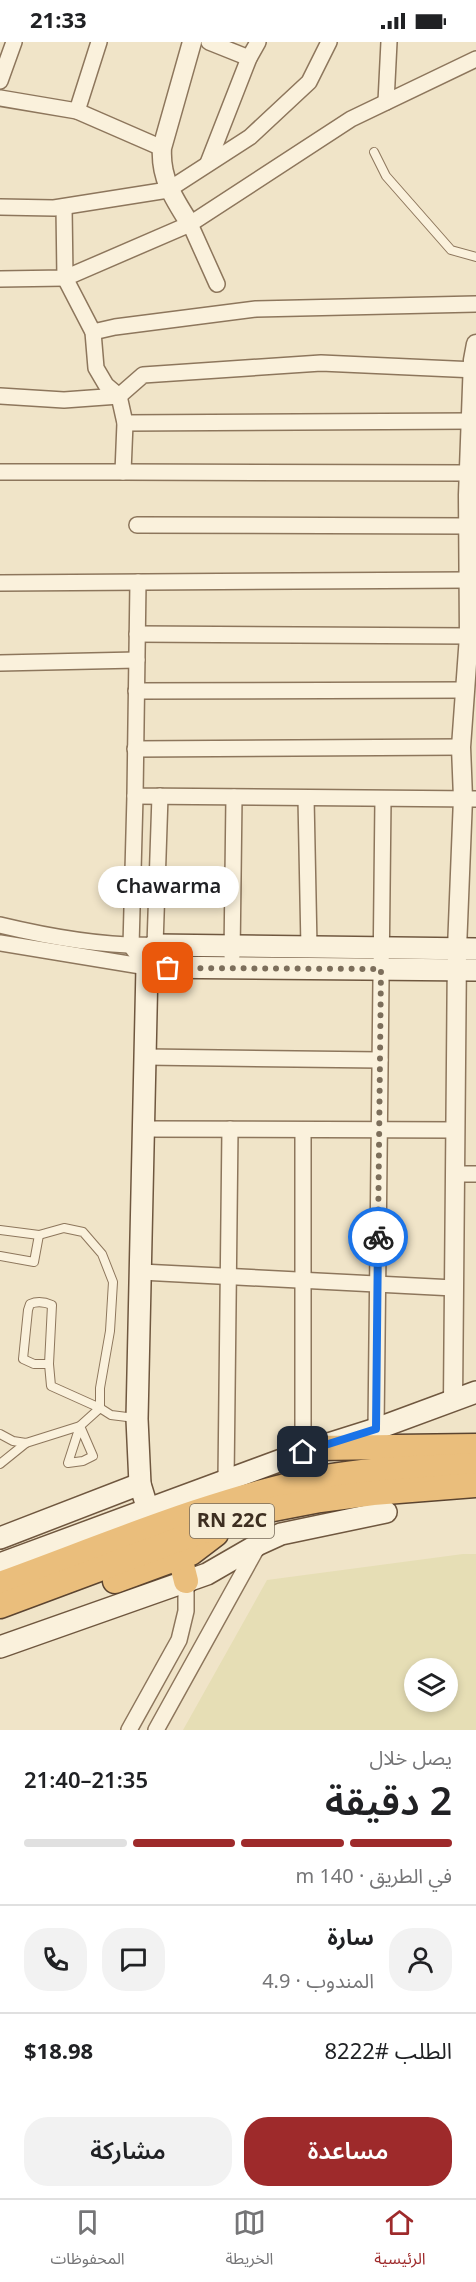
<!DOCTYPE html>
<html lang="ar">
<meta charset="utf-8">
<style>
body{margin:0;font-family:Georgia,"Noto Sans Arabic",serif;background:#f2f2f2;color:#202124;direction:rtl;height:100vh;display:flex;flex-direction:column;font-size:22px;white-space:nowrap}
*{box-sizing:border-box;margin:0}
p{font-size:20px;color:#757577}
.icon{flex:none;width:33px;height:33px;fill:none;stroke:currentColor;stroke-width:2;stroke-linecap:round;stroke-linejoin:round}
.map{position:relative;height:1688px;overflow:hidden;direction:ltr}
.drawer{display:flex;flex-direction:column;background:#fff;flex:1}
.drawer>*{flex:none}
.fabs{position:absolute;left:404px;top:1616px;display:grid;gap:12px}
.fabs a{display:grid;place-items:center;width:54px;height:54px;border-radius:50%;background:#fff;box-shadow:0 3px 9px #0003;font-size:30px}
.pin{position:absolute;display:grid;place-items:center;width:51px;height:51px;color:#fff;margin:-26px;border-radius:12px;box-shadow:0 3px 9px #0006}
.courier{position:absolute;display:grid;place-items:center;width:60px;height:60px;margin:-30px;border:4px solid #1a73e8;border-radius:50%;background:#fff;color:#222;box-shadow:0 2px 8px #0007}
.bubble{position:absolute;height:42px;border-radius:21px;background:#fff;box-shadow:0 3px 9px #0003;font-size:20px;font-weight:600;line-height:42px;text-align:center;direction:rtl}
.overview em{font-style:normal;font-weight:600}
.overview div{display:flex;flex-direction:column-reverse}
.overview{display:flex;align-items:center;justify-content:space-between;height:102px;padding:0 24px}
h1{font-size:39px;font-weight:600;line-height:45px}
.bar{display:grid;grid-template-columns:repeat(4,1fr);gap:9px 6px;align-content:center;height:72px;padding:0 24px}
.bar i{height:8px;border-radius:4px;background:#e0e0e0}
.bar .active{background:#9e2a2b}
.bar p{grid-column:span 4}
.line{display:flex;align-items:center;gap:15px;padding:0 24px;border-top:2px solid #e0e0e0}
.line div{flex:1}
.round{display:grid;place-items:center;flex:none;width:63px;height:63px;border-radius:24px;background:#f2f2f2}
.primary-button{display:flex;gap:12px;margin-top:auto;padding:12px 24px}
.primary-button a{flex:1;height:69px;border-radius:24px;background:#9e2a2b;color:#fff;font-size:24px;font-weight:600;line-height:69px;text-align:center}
.primary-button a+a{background:#f2f2f2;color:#202124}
.status{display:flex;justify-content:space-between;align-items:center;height:42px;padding:0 30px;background:#fff;direction:ltr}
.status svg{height:16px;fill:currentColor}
.tabs{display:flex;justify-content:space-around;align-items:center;height:84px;border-top:2px solid #e0e0e0;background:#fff;font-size:16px;color:#757577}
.tabs a{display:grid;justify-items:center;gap:3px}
.tabs .active{color:#9e2a2b}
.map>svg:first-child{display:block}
</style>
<div class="status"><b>21:33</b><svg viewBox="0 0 49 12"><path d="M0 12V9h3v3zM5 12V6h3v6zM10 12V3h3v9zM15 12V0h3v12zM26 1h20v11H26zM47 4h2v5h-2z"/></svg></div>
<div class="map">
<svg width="476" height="1688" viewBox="0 0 476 1688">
<rect width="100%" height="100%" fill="#f0e4c8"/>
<!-- farmland -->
<path fill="#e6deb5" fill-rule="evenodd" d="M463 1512H476V1688H183L267 1538ZM414 1626H447V1659H414Z"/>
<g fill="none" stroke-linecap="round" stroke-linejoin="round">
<!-- service casing -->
<g stroke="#8d765c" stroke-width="10">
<g id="service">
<path d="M374 110 386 134 451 208 476 215"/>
<path d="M0 1188 39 1193 64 1186 83 1190 102 1212 113 1240 110 1289 100 1346V1366L51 1344 49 1322 52 1263C45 1260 37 1259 30 1262L28 1268 23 1317 34 1322H49"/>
<path d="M0 1214 34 1220 39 1193"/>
<path d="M80 1384 93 1414 83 1419 68 1421Z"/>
<path d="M0 1392 13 1399 26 1401 80 1384 100 1366 111 1373 135 1376"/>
<path d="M0 1422 26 1401"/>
</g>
</g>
<!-- minor casing -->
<g stroke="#8d765c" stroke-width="18">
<g id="minor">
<path d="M209 0 249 16"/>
<path d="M0 39 14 0"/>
<path d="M0 56 77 69 162 106"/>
<path d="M386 60 389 0"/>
<path d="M77 69 99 0"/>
<path d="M208 121 249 16 258 0"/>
<path d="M0 165 54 166 168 148 250 95 309 40 329 0"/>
<path d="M190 182 217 242"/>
<path d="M0 237 65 236 190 182 351 77 476 17"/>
<path d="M93 290 115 285 256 267 476 262"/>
<path d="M0 354 64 358 119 354 143 333 321 321 476 328"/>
<path d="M125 381 471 379"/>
<path d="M0 430H123L125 381 119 354 106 343 96 326 93 290 65 236 64 165"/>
<path d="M123 430 468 431"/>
<path d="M137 483 468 484"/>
<path d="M138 540 135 754 476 757"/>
<path d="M0 541 468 538"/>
<path d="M137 592 469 594"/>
<path d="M0 621 137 618"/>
<path d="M136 649 465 648"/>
<path d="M135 707 461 705"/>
<path d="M135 754 131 904 136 911"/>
<path d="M306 756 309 905"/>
<path d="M0 883C50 895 104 905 155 903L160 754"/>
<path d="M0 901 147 925"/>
<path d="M232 914 234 755"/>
<path d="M146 1015 380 1018"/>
<path d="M144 1087 456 1088"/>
<path d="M303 1088V1410"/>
<path d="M455 1132H476"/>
<path d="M141 1230 454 1246"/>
<path d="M376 1387 383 757"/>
<path d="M226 1439 230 1087"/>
<path d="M129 1688 179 1598 186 1569V1539"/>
<path d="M156 1688 259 1502"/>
</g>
</g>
<!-- tertiary casing -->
<g stroke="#8d765c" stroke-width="21">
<g id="tertiary">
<path d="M190 182C174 157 160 136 162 106L192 0"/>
<path d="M453 1359 457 907 463 756 461 705 469 594 468 453 473 318 476 302"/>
</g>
</g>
<!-- secondary casing -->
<g stroke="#6f573f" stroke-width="24">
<g id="secondary">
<path d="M147 925 476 928"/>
<path d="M148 1468 140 1442 137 1377 147 925 155 903 476 907"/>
<path d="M0 1496 140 1442"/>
<path d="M0 1522 303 1410 376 1387 476 1350"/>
<path d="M0 1605 207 1532 259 1502 281 1492 386 1470"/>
</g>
</g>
<!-- trunk casing -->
<g stroke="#5b4430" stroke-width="27">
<g id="trunk">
<path d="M315 1406 476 1404"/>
<path d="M180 1515 186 1539"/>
<path d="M115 1539 191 1511 216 1492"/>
<path d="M0 1542C105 1504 211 1458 321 1436 372 1426 425 1426 476 1423"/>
<path d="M0 1564 188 1494 268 1468 320 1458 373 1451 476 1443"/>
</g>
</g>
<!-- service -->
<use href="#service" stroke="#faf1dc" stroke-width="8"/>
<!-- minor -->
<use href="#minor" stroke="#faf1dc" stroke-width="15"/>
<!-- tertiary -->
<use href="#tertiary" stroke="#faf1dc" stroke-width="18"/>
<!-- secondary -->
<use href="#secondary" stroke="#faf1dc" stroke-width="21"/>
<!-- trunk -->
<use href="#trunk" stroke="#eabe7c" stroke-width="24"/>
</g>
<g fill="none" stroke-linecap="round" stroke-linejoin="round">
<!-- done -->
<path stroke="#7c6e5b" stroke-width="6" stroke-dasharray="0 10.8" d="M168 926 381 927 378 1195"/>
<!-- route -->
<path stroke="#1a73e8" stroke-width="8" d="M303 1410 376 1387 378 1195"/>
</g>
<g text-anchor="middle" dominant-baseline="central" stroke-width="6" stroke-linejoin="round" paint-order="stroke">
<!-- shield labels -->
<rect fill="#f7eed8" stroke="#756857" stroke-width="1.5" x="190" y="1462" width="84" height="34" rx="4.5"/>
<g font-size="20" font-weight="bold" fill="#3d2e20">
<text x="232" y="1479">RN 22C</text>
</g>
</g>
</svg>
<div class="fabs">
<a><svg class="icon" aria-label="layers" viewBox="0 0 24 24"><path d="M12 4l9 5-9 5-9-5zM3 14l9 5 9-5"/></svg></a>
</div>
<div class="pin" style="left:168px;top:926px;background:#ea580c"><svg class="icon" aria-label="bag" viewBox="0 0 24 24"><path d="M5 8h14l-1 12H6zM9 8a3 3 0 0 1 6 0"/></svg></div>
<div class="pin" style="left:303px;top:1410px;background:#1f2937"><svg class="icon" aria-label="home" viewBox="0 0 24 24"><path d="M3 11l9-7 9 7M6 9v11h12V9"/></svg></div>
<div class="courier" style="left:378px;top:1195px"><svg class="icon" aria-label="bike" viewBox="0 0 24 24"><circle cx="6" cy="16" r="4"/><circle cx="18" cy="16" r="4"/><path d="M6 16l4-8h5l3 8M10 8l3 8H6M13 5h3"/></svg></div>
<div class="bubble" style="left:98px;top:824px;width:141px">Chawarma</div>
</div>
<section class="drawer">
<div class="overview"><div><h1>2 دقيقة</h1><p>يصل خلال</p></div><em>21:35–21:40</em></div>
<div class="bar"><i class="active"></i><i class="active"></i><i class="active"></i><i></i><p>في الطريق · 140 m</p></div>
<div class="line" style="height:108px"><a class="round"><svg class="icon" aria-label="person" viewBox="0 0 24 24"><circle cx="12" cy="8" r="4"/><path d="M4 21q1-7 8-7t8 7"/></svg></a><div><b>سارة</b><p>المندوب · 4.9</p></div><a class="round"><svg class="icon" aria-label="chat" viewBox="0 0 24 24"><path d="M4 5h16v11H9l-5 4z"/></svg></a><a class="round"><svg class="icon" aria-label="phone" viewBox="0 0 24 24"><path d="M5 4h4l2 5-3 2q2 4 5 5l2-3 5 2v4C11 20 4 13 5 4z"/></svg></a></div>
<div class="line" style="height:78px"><div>الطلب #8222</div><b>$18.98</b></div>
<div class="primary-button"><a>مساعدة</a><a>مشاركة</a></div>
</section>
<nav class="tabs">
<a class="active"><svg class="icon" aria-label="home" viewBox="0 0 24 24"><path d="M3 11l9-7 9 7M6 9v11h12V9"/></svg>الرئيسية</a>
<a><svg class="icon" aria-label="map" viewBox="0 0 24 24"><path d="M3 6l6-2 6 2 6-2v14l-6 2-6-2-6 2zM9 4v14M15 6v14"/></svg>الخريطة</a>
<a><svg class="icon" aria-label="saved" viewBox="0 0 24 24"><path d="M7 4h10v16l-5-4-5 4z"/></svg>المحفوظات</a>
</nav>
